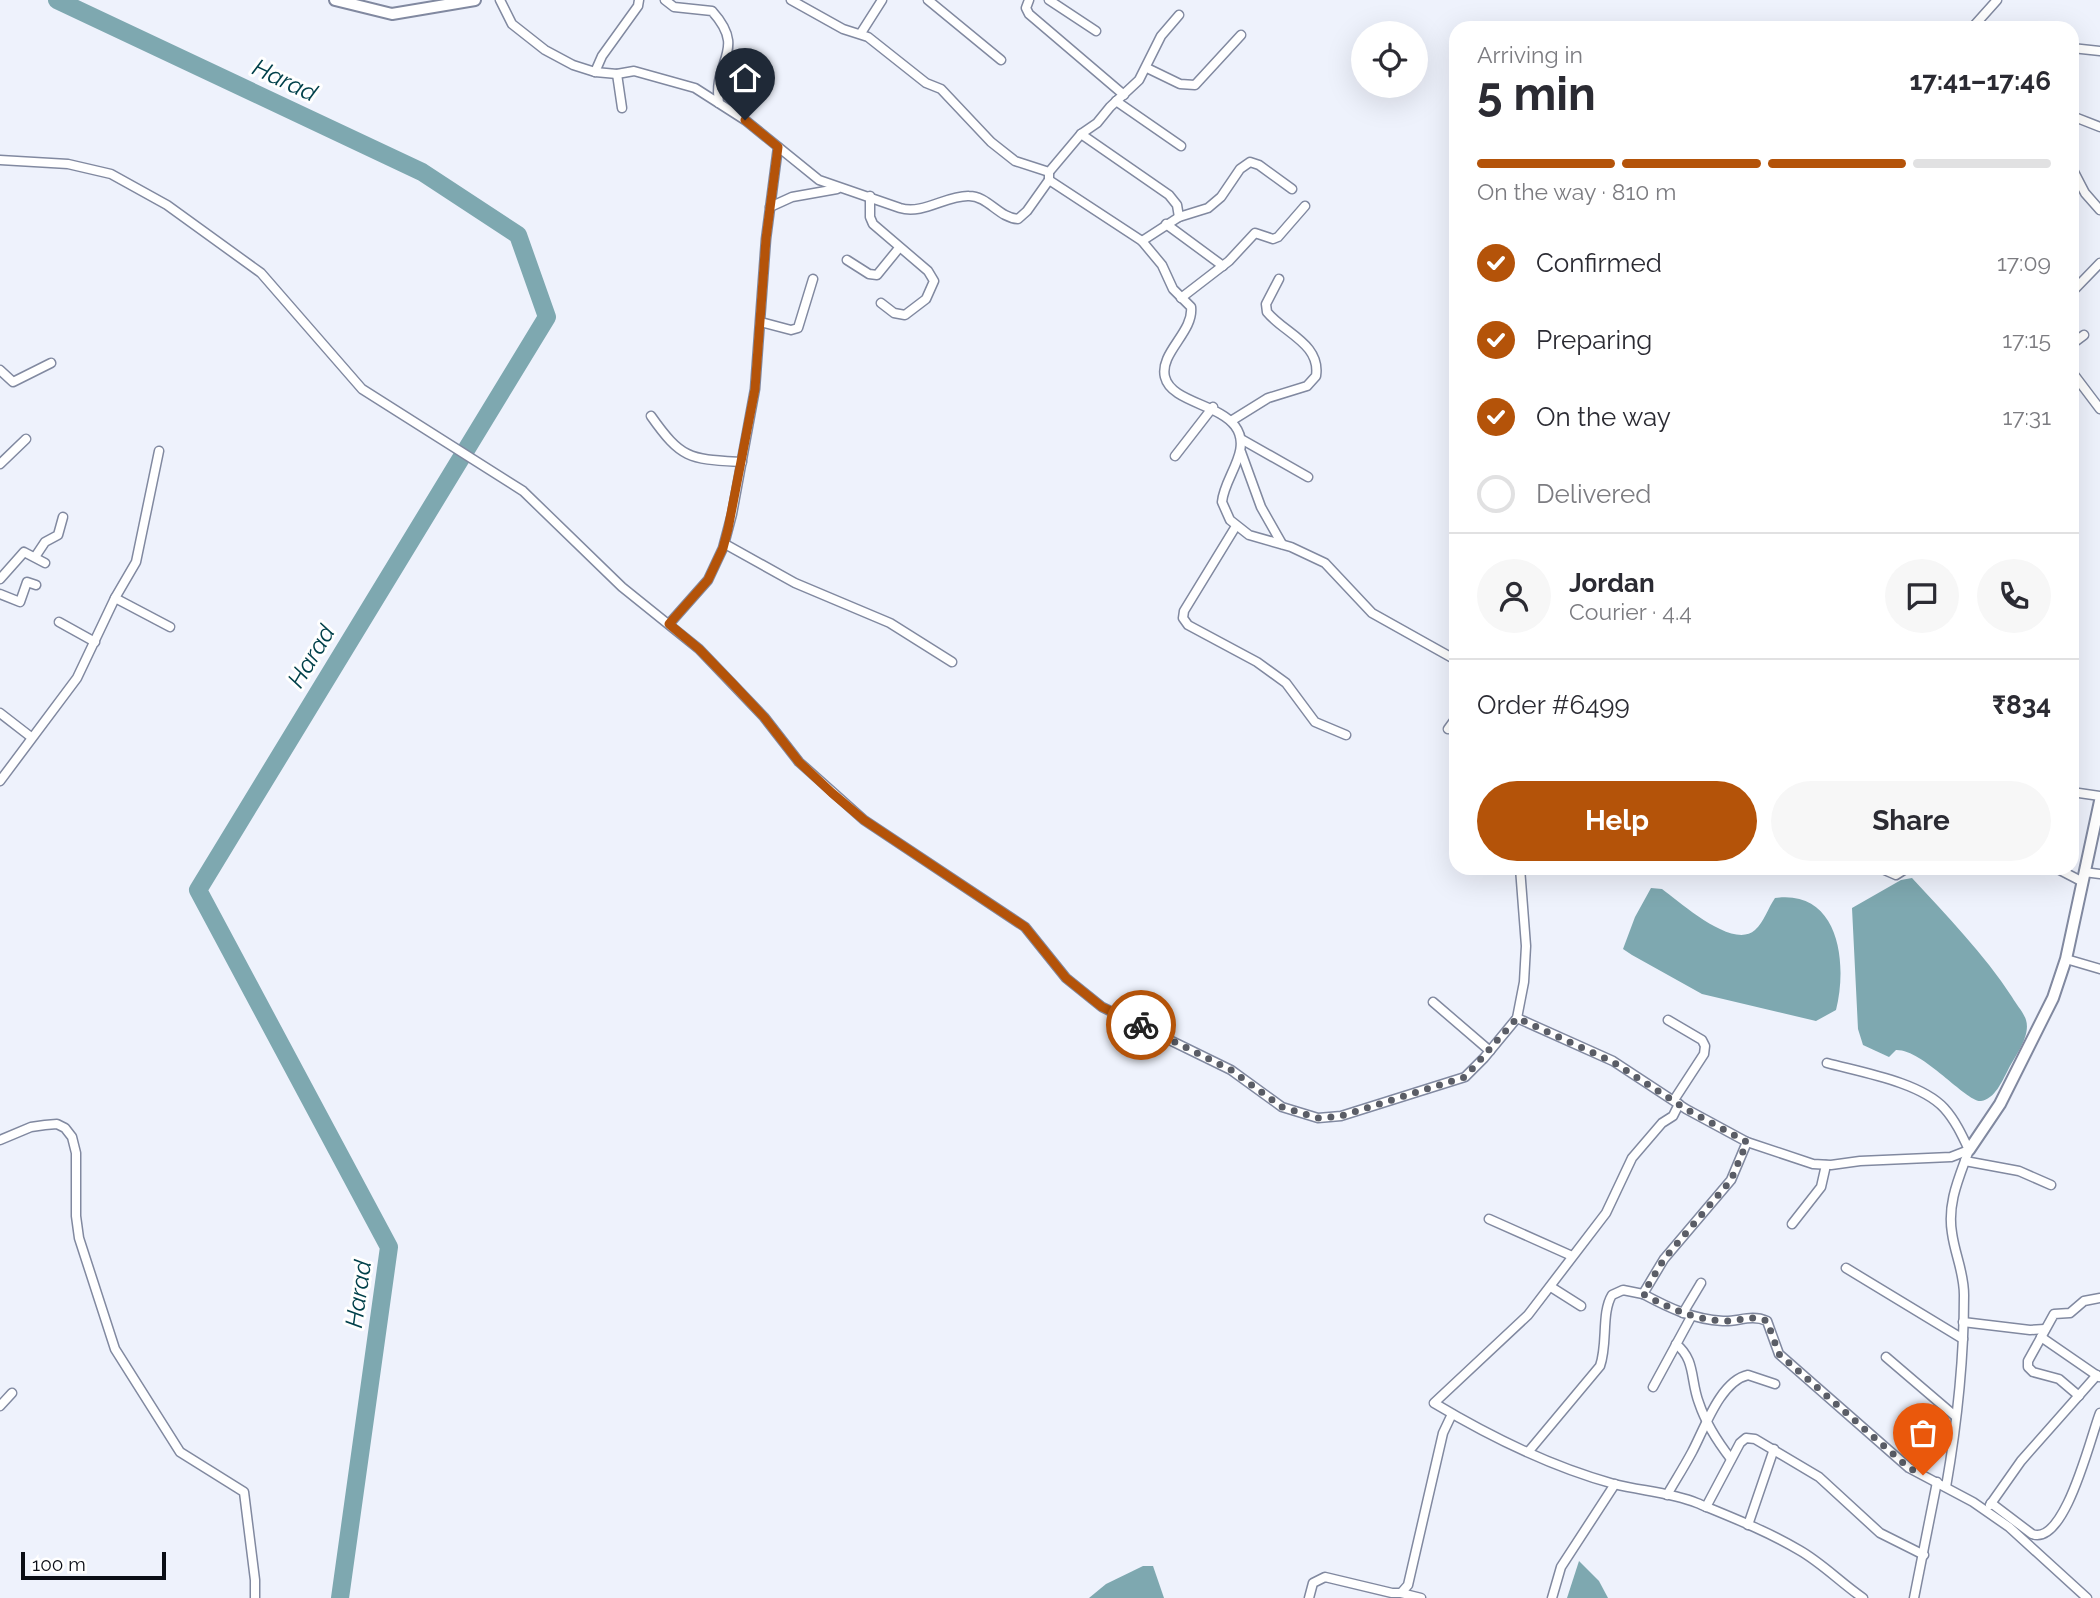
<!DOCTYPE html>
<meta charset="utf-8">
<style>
body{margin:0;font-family:Raleway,sans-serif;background:#f7f7f7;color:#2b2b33;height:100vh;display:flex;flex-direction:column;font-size:26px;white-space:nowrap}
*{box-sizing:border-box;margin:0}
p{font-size:23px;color:#7c7c81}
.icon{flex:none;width:38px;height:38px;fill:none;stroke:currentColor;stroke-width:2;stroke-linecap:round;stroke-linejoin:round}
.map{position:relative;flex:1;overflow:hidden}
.details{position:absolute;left:1449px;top:21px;width:630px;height:854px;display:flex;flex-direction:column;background:#fff;border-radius:21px;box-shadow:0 7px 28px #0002}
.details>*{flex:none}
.controls{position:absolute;left:1351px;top:21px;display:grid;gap:14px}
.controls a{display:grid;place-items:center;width:77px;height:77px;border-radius:50%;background:#fff;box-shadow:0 7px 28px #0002;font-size:35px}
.scale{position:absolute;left:21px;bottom:18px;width:145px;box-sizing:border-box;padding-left:7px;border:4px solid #0a0d15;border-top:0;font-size:19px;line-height:24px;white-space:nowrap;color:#0a0d15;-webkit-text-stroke:5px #fff;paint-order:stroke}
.pin{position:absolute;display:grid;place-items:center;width:60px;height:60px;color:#fff;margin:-72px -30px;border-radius:50% 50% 50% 0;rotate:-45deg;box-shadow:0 0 7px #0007}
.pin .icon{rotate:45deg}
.courier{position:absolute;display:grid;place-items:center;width:70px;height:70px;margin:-35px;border:5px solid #b45309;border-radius:50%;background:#fff;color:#222;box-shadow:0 2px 9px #0007}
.summary em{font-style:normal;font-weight:700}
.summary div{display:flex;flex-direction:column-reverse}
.summary{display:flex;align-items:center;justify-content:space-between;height:119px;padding:0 28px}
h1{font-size:46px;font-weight:700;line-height:52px}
.bar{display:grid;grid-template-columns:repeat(4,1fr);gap:10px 7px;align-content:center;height:84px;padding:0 28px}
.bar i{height:9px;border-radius:5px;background:#e1e1e2}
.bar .active{background:#b45309}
.bar p{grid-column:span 4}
.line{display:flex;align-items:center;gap:18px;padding:0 28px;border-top:2px solid #e1e1e2}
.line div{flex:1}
.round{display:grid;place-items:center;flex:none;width:74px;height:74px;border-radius:37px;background:#f7f7f7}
ol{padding:0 28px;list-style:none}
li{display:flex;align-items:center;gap:21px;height:77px}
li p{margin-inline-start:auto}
li .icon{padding:7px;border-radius:50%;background:#b45309;color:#fff;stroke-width:4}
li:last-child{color:#7c7c81}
li i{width:38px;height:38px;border:4px solid #e1e1e2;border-radius:50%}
.action{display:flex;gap:14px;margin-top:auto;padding:14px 28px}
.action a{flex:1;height:80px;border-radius:42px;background:#b45309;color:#fff;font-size:28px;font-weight:700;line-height:80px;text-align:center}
.action a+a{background:#f7f7f7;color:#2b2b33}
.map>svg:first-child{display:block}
</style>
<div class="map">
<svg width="2100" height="1598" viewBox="0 0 2100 1598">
<rect width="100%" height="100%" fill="#eef2fc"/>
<!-- water -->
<g fill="#7ea8b0">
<path d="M1912 878C1947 916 1984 954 2012 997 2016 1004 2024 1013 2026 1020 2031 1036 2015 1056 2008 1070 2002 1081 1995 1099 1981 1101 1967 1103 1923 1049 1896 1050L1889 1057 1863 1045 1858 1029 1852 908 1901 880Z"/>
<path d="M1651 888 1662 889C1681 903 1733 950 1755 930 1764 922 1768 908 1775 898 1839 889 1848 963 1836 1010L1816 1021 1702 994 1632 955 1623 949 1635 917Z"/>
<path d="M1579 1561 1599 1581 1608 1598H1567Z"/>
<path d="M1143 1566H1153L1164 1598H1089L1106 1584Z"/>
</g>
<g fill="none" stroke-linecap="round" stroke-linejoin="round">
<!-- river -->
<path stroke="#7ea8b0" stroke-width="18" d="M57 0 422 172 518 235 547 317 198 890 389 1247 340 1598"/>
<!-- street casing -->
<g stroke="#8189a0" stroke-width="11">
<g id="street">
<path d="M500 0 512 24 545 50 573 65 595 72 617 74 634 71 695 88 745 120 819 180 900 208C923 215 947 195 969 196 988 196 999 218 1018 219L1027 211 1049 180"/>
<path d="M665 0 674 7 712 11C748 51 712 60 719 103"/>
<path d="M791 0 843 29 868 37 926 83 941 89 991 142 1015 161 1049 172 1081 134 1097 123 1110 107 1139 80 1161 36 1179 15"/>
<path d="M928 0 1001 60"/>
<path d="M1029 0 1026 8 1029 14 1124 95"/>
<path d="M1049 0 1096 31"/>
<path d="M1972 28 1997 0"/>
<path d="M861 33 882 0"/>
<path d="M2072 48 2100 51"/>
<path d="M1147 68 1180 84 1195 85 1241 35"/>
<path d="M595 72 602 56 638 6 639 0"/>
<path d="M617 74 622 108"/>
<path d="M1116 101 1181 146"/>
<path d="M2072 116 2100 127"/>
<path d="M1081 134 1169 195 1177 205 1179 217"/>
<path d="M0 160 68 164 111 174 167 205 261 273 362 389 523 491 622 587 699 649 764 717 799 762 864 820 1025 927 1066 978 1102 1007 1231 1070 1282 1107 1318 1118 1341 1116 1465 1077 1484 1058 1517 1018 1524 982 1526 946 1520 868"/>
<path d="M2072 168 2085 193 2100 210"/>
<path d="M1049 172V180L1142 241 1162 265 1173 289 1191 307C1194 332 1159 353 1165 377 1171 402 1219 404 1235 426 1253 450 1224 477 1222 502L1230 520 1249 535 1291 547 1325 563 1372 613 1456 660"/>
<path d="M870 196V217L873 224 928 271 934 281 926 299 905 315 894 313 881 303"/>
<path d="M770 207 792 197 837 189"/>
<path d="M1166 224 1223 266"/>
<path d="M1142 241 1179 217 1208 208 1221 197 1240 169 1250 162 1259 165 1292 189"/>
<path d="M847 260 869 274 877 275 899 248"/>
<path d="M2072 292 2100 263"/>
<path d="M1181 298 1229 261 1255 233 1273 239 1278 237 1305 206"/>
<path d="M761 322 791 330 798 328 813 279"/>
<path d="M2072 344 2084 335"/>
<path d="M0 370 13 382 51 363"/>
<path d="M2072 372 2100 409"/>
<path d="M651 416C682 460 690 459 742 462"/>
<path d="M1231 421 1268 398 1307 386 1316 376C1321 344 1284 333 1267 312L1266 304 1279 279"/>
<path d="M1241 439 1308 477"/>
<path d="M1241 452 1261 507 1282 544"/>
<path d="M1175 456 1213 407"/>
<path d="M0 464 26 439"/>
<path d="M1236 526 1184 611 1183 618 1188 625 1257 662 1286 683 1315 722 1346 735"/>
<path d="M725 544 795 583 890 623 952 662"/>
<path d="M35 557 45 542 58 535 63 517"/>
<path d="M0 579 24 552 45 563"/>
<path d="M0 594 20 602 27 582 36 585"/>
<path d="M115 598 170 627"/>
<path d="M59 622 95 642"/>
<path d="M669 624 708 580 723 548 732 514 755 389 766 239 778 147"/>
<path d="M0 713 31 737"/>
<path d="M1448 729 1456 718"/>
<path d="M0 781 77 678 115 598 136 562 159 451"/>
<path d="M2072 792 2100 796"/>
<path d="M1880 868 1896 875 1907 868"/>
<path d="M2056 868 2081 881"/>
<path d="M2084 872 2100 874"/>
<path d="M2066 959 2100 969"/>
<path d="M1433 1002 1490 1051"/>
<path d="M1517 1018 1613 1061 1686 1109 1747 1142 1813 1164 1831 1165 1860 1161 1951 1157 1969 1150"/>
<path d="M1668 1020 1702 1040 1705 1046 1704 1054 1674 1100"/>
<path d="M1827 1063C1860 1072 1920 1082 1944 1108 1955 1120 1962 1135 1969 1150 1959 1178 1947 1203 1952 1233 1955 1255 1964 1272 1964 1295 1964 1359 1957 1424 1946 1487"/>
<path d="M1679 1104 1673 1116 1662 1123 1632 1158 1606 1213 1528 1315 1434 1403C1489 1436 1552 1467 1614 1484 1641 1491 1670 1492 1697 1503 1731 1517 1767 1531 1799 1550 1822 1563 1841 1583 1863 1598"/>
<path d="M0 1140 31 1127 45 1125 57 1124 65 1128 72 1137 76 1153V1216L79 1238 115 1349 180 1452 244 1492 255 1580V1598"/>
<path d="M1747 1142 1731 1180 1664 1259 1643 1294C1669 1308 1692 1319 1723 1321 1738 1322 1751 1314 1767 1321L1779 1354 1909 1468 1973 1502 2009 1527 2087 1598"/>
<path d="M1965 1161 2019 1171 2051 1185"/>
<path d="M1489 1219 1572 1256"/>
<path d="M1792 1224 1821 1187 1826 1165"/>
<path d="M1846 1268 1963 1339"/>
<path d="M1551 1287 1581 1306"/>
<path d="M1683 1313 1701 1283"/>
<path d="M1963 1322 2030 1330 2045 1329"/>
<path d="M2041 1337 2099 1377"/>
<path d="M1676 1344C1696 1360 1690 1380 1699 1403 1706 1424 1717 1441 1731 1459"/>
<path d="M1886 1357 1955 1416"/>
<path d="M1653 1387 1691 1317"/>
<path d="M2079 1396 2059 1379 2033 1372 2028 1367V1361L2054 1314 2070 1313 2084 1301 2100 1298"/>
<path d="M0 1406 12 1393"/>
<path d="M1529 1451 1600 1366C1608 1344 1601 1313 1612 1295L1623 1290 1643 1294"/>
<path d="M1667 1495C1675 1481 1684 1467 1692 1452 1704 1430 1720 1381 1748 1375L1775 1384"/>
<path d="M1991 1503 2032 1534C2065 1547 2091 1435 2100 1413"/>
<path d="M1990 1505 2021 1461 2097 1375"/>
<path d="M1706 1507 1740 1443 1746 1438 1755 1439 1819 1477 1880 1533 1924 1555"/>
<path d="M1748 1525 1774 1449"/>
<path d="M1401 1593 1421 1598"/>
<path d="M1309 1598 1313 1583 1325 1577 1392 1593H1401L1408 1585 1443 1433 1452 1414"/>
<path d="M1552 1598 1561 1567 1615 1484"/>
<path d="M1914 1598 1937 1482"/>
</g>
</g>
<!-- secondary casing -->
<g stroke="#8189a0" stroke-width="14">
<g id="secondary">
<path d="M335 0 392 14 475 0"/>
<path d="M1969 1150 2000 1104 2053 998 2066 959 2100 801"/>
</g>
</g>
<!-- street -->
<use href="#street" stroke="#fff" stroke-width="8"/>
<!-- secondary -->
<use href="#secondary" stroke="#fff" stroke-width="10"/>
</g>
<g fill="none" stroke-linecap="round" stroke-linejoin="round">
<!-- done -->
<path stroke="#5a5d66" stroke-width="7" stroke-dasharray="0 12.6" d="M1141 1025 1231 1070 1282 1107 1318 1118 1341 1116 1465 1077 1517 1018 1613 1062 1686 1109 1747 1142 1731 1180 1664 1259 1643 1294C1669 1308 1692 1319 1723 1321 1738 1322 1751 1314 1767 1321L1779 1354 1909 1468 1923 1475"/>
<!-- route -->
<path stroke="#b45309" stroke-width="9" d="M745 120 778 147 766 239 755 389 728 529 723 548 708 580 669 624 699 649 732 683 764 717 799 762 832 793 864 820 1025 927 1066 978 1102 1007 1141 1025"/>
</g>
<g text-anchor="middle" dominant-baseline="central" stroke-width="6" stroke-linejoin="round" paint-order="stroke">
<!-- water labels -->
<g font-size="24" font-style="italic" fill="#00404a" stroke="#fff">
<text transform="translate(285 80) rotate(25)">Harad</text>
<text transform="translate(311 656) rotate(-59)">Harad</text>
<text transform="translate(358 1294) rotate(-82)">Harad</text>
</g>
</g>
</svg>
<div class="controls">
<a><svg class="icon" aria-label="locate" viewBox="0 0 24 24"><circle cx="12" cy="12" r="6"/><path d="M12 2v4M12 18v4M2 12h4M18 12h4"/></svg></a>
</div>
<div class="scale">100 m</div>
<div class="pin" style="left:1923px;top:1475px;background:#ea580c"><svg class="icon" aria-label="bag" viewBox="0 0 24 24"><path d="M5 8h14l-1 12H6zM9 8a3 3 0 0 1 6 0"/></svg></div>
<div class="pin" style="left:745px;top:120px;background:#1f2937"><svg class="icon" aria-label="home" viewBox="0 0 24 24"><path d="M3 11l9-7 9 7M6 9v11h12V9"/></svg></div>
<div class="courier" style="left:1141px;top:1025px"><svg class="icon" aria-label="bike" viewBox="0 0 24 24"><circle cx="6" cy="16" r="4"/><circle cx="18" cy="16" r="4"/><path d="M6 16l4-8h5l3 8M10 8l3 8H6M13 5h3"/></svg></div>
<section class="details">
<div class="summary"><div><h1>5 min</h1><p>Arriving in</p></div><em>17:41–17:46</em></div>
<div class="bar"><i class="active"></i><i class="active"></i><i class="active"></i><i></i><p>On the way · 810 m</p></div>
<ol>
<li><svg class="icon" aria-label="check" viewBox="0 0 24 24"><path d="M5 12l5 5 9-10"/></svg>Confirmed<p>17:09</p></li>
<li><svg class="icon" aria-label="check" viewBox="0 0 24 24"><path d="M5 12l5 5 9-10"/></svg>Preparing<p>17:15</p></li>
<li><svg class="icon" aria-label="check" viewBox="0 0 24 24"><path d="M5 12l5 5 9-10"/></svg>On the way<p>17:31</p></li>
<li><i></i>Delivered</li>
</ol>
<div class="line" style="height:126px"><a class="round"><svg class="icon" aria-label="person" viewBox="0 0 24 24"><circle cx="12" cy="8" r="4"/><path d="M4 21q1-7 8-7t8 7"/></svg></a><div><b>Jordan</b><p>Courier · 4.4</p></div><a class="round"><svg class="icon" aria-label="chat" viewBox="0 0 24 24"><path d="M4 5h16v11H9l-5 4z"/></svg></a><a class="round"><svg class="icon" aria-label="phone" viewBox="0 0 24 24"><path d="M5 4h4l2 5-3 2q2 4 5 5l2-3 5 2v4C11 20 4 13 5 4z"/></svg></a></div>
<div class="line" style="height:91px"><div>Order #6499</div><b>₹834</b></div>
<div class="action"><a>Help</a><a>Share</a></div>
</section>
</div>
